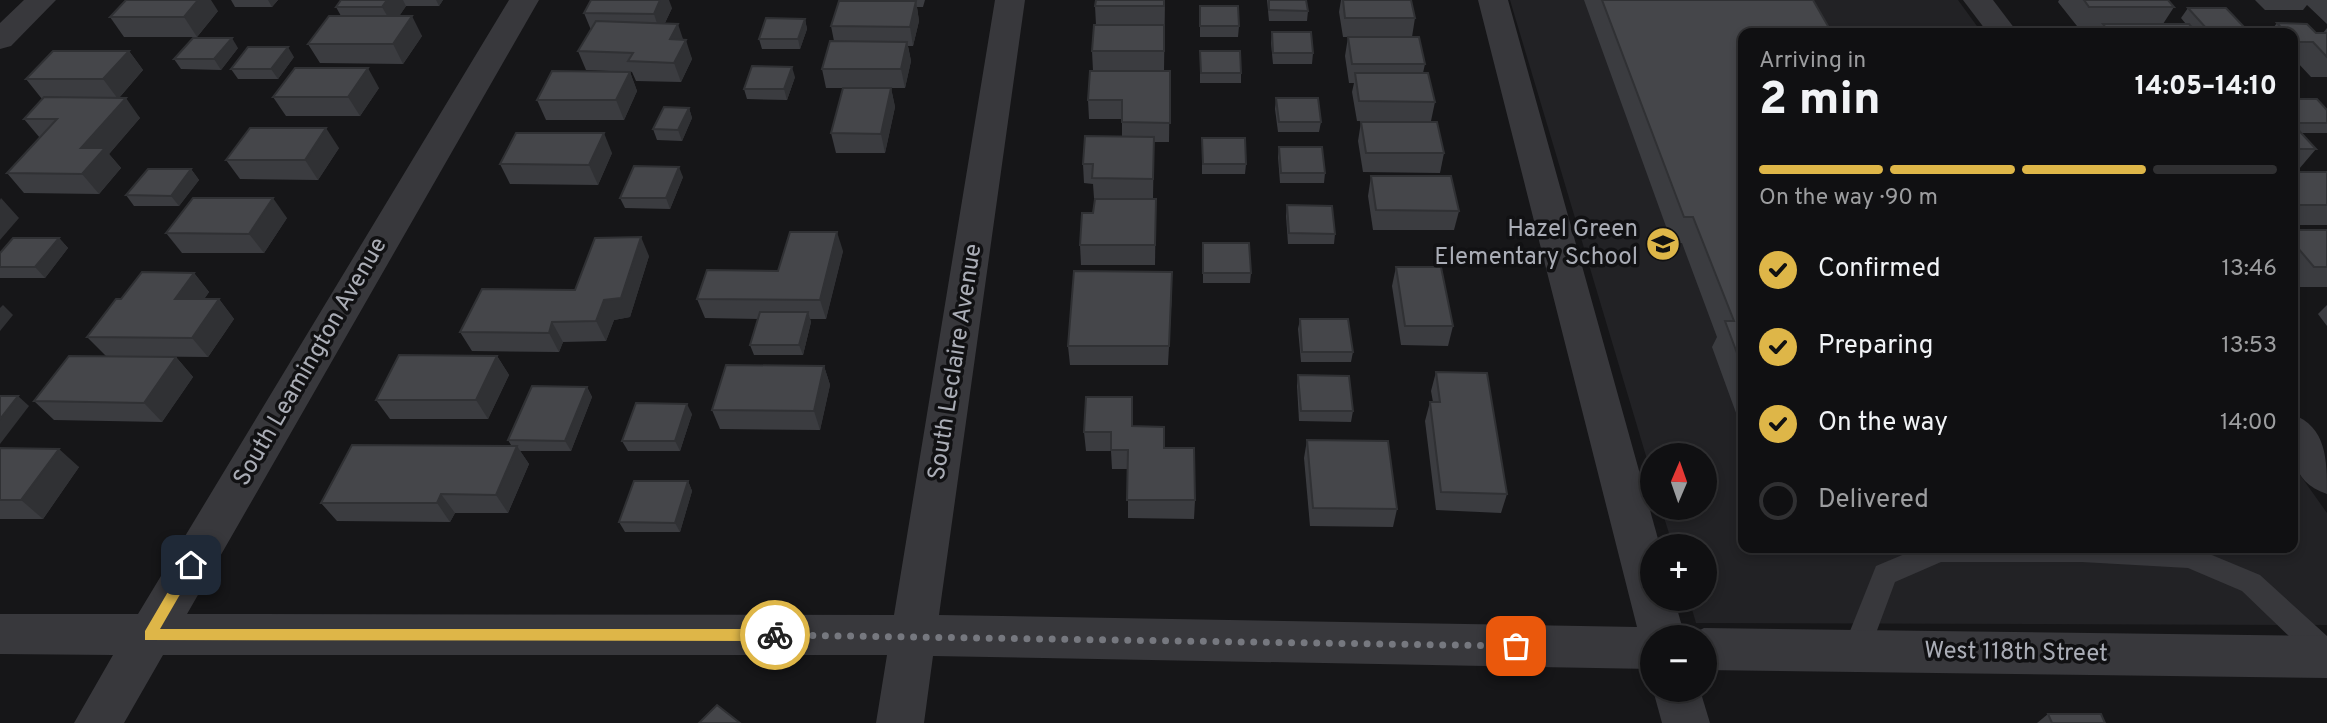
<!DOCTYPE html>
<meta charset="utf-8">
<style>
body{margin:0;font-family:Overpass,sans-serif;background:#1e1e20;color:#f1f3f6;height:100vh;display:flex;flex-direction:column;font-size:26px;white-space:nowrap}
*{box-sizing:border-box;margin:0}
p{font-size:23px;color:#9c9d9f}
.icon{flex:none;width:38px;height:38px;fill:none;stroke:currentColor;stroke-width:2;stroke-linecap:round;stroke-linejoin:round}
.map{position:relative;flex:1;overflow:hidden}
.drawer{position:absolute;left:1738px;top:28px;width:560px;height:525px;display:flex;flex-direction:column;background:#101012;border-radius:14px;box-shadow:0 4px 10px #0003,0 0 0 2px #303032}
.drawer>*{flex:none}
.needle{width:46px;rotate:2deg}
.fabs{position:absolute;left:1640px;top:443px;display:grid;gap:14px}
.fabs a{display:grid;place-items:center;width:77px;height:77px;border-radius:50%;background:#101012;box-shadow:0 4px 10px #0003,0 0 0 2px #303032;font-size:35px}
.pin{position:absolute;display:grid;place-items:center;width:60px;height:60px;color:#fff;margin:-30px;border-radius:14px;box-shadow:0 4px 10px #0006}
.courier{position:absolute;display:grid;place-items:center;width:70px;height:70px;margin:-35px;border:5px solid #deb648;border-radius:50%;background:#fff;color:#222;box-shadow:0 2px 9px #0007}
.overview em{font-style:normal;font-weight:800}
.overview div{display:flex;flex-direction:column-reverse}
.overview{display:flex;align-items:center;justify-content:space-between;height:119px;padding:0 21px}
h1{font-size:46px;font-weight:800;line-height:52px}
.bar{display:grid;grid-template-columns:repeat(4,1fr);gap:10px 7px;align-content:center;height:84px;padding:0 21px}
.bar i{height:9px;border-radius:5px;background:#303032}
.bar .selected{background:#deb648}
.bar p{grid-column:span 4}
ol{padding:0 21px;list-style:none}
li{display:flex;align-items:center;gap:21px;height:77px}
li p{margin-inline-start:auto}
li .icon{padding:7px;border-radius:50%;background:#deb648;color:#111;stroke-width:4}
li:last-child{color:#9c9d9f}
li i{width:38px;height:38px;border:4px solid #303032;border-radius:50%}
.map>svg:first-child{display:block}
</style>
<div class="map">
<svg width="2327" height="723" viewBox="0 0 2327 723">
<rect width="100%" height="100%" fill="#161618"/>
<!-- built -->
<path fill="#222225" d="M1510 0H1958L1982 33H1743V548H2292L2293 465 2327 513V625L1696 623 1689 599 1704 598V546H1673L1661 508H1704V455H1652V476Z"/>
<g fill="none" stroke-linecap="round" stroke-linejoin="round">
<!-- lane -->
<g fill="#38383c" fill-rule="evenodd">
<path d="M1850 26 1970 28 1979 33H1843L1844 27Z"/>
<path d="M1919 548H2195L2260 575 2327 636V666L2317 663 2242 591 2188 568 2082 562H1941L1895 582 1866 660 1856 663 1846 660 1842 651 1876 566Z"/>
</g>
<!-- street -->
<g fill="#38383c" fill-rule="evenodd">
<path d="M24 0H56L11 46 0 49V23Z"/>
<path d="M509 0H539L187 614 894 615 995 0H1025L939 615 1637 627 1478 0H1508L1660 546H1652V598H1674L1685 637H1652V669L933 656 924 723H876L887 655H163L124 723H74L113 655 0 654V614H138Z"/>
<path d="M1963 0H1993L2018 33H1988Z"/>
<path d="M2292 414C2327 427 2327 460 2327 494 2288 481 2292 449 2292 414Z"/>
<path d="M1704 628 2327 636V678L1704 670V637H1686Z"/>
<path d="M1653 690H1700L1710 723H1662Z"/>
</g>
</g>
<!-- wall -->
<g fill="#3b3c40">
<path d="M231 0H278L272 7H235Z"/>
<path d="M341 0H443L439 6H406L399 16 422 36 403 64 320 63 308 44 341 16 336 7Z"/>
<path d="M849 0H925L923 7H917L919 21 913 46H908L911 61 905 88H891L895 107 885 153H836L831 133 843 88H826L822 69 834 41 831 26Z"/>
<path d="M1165 0 1164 71H1093L1092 51 1096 25 1095 6Z"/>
<path d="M1267 0H1306L1308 11 1307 21H1269Z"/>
<path d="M1341 0H1411L1415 18 1412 37 1425 64 1423 73 1435 102 1431 121H1357L1352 92 1354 83H1349L1345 56 1348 37H1343L1339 12Z"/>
<path d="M1584 0H1813L1743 33V432L1712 347 1717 337 1682 243H1672Z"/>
<path d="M2059 0H2168L2174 7 2163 24H2186L2181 18 2188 8 2245 28 2241 33H2097L2101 26H2077L2058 2Z"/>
<path d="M2255 0H2327V24L2307 5 2303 10H2265Z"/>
<path d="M1200 6 1239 26 1238 37H1200Z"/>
<path d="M672 8 665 23 684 40 692 59 681 82 636 81 632 72 586 70 578 51 591 30 584 13Z"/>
<path d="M218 11 197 37H124L110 17Z"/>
<path d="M805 19 807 29 800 49H762L759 39Z"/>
<path d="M2277 23 2316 33H2323L2327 28V77H2311L2297 62H2292V33H2269Z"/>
<path d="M1272 32 1313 53 1312 64H1273L1271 43Z"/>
<path d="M238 48 221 70 181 69 174 59Z"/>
<path d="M129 51 143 70 119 98 140 118 109 154 121 168 99 194 24 193 7 173 40 138 24 119 43 99H42L26 79Z"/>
<path d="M1200 51 1241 73V83H1200Z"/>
<path d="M294 57 278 79H238L231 69Z"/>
<path d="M1170 71 1169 142H1154L1153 198H1094L1093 184 1084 183 1083 164 1122 136V119H1089L1088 100Z"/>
<path d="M630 72 637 91 624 120H546L537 100Z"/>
<path d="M795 77 787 100 747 99 744 89Z"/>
<path d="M379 88 360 116H286L273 97Z"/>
<path d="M1276 98 1321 122 1319 132H1278L1275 109Z"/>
<path d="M2292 99 2327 110V133H2301L2316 149 2299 169H2292Z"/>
<path d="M689 108 692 118 682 141 657 140 653 129Z"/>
<path d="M1361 122 1444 153 1440 173 1363 172 1358 141Z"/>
<path d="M1202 138 1246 164 1245 174H1202Z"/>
<path d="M1279 147 1325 173 1324 183H1280L1278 157Z"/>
<path d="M339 148 318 180 240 179 226 160Z"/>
<path d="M612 153 598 185 510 184 500 164Z"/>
<path d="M191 169 199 180 179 206H134L126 195Z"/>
<rect x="2292" y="172" width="35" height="53"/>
<path d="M1371 176 1459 211 1454 230H1373L1368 196Z"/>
<path d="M683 177 670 209 625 208 620 198Z"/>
<path d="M1156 199 1155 265H1081L1080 245 1093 213Z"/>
<path d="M1287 205 1335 234 1334 244H1288L1286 216Z"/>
<path d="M287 218 264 253H182L166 233Z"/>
<path d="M2327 230V287H2295L2292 283V241Z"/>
<path d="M59 238 68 248 45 278H0V253Z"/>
<path d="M1203 243 1251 273 1250 283H1203Z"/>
<path d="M843 251 826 319H810L811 322 803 355H754L750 345 758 319 705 318 697 299Z"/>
<path d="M649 256 630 317 614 320 606 341 563 342 559 352 472 351 460 332 575 290Z"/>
<path d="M1396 267 1453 326 1448 346 1401 345 1392 286Z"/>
<path d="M194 273 209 292 204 299H219L234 319 208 357 106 356 87 337 121 299Z"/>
<path d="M1172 291 1168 365H1070L1068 346Z"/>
<path d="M2327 305V326L2318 314Z"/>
<path d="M1300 319 1353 352 1351 362H1301L1298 329Z"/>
<path d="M497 356 509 375 488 419H390L376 400Z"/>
<path d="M176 357 193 377 162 422 54 420 34 401Z"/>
<path d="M824 366 830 385 820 430 720 429 712 410Z"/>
<path d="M1436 372 1507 494 1501 513 1436 510 1425 421 1430 402H1433L1431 391Z"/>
<path d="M1298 375 1353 411 1351 422 1299 421 1297 386Z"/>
<path d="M587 387 592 397 571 451H520L529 464 508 513H455L450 522 337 521 321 503 511 445 508 440Z"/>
<path d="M1132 397 1133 426 1164 448 1195 500 1194 519 1128 518V469H1112L1111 451H1086L1084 432Z"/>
<path d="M692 414 680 451H628L622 441Z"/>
<path d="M1307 440 1397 509 1393 527 1310 526 1304 458Z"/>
<path d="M0 448 79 467 43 519H0Z"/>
<path d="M688 481 692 491 680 532H625L619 522Z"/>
<path d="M2048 714 2105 723H2037Z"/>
</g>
<!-- shaded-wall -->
<g fill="#303134">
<path d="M198 0H211L218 11 197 37 184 17Z"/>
<path d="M268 0H278L272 7Z"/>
<path d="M387 0H403L406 6 393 26 382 7Z"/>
<path d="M436 0H443L439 6Z"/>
<path d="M660 0H669L672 8 660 33 654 14Z"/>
<path d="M916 1 919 21 913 46 910 27Z"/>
<path d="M412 16 422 36 403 64 393 44Z"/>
<path d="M805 19 807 29 800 49 798 39Z"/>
<path d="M678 24 684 42 686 40 692 59 681 82 674 63 670 39Z"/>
<path d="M232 38 238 48 221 70 214 59Z"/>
<path d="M907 42 911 61 905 88 901 69Z"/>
<path d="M288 47 294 57 278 79 271 69Z"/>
<path d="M129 51 143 70 118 99 103 79Z"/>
<path d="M792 67 795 77 787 100 784 89Z"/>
<path d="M368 68 379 88 360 116 348 97Z"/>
<path d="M630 72 637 91 624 120 616 100Z"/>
<path d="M891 88 895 107 885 153 881 134Z"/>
<path d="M126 98 140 118 109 154 121 168 99 194 82 174 81 148Z"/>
<path d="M689 108 692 118 682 141 678 130Z"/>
<path d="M326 128 339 148 318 180 305 160Z"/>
<path d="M604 133 612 153 598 185 589 165Z"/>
<path d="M679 167 683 177 670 209 666 198Z"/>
<path d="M191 169 199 180 179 206 171 196Z"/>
<path d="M1 198 19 218 0 240V200Z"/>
<path d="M273 198 287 218 264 253 249 234Z"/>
<path d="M837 232 843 251 826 319 820 300Z"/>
<path d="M641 237 649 256 630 317 614 320 606 341 596 321 604 300Z"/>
<path d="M59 238 68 248 45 278 35 267Z"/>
<path d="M1172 272V291L1168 365 1169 346Z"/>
<path d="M194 273 209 292 191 318 175 299Z"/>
<path d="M219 299 234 319 208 357 192 338Z"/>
<path d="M3 305 13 315 0 331V308Z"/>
<path d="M808 312 811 322 803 355 799 345Z"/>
<path d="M552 322 563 342 559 352 549 333Z"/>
<path d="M497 356 509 375 488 419 476 400Z"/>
<path d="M176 357 193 377 162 422 144 403Z"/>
<path d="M824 366 830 385 820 430 814 411Z"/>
<path d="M587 387 592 397 571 451 565 441Z"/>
<path d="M18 396 29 406 0 444V419Z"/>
<path d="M687 404 692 414 680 451 675 441Z"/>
<path d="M517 446 529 464 508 513 496 495Z"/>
<path d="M59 449 79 467 43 519 21 500Z"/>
<path d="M688 481 692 491 680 532 675 523Z"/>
<path d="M441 494 455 513 450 522 437 503Z"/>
</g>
<!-- building -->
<g fill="#45464a" stroke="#303134" stroke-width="2">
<path d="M126 0H198L184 17H110Z"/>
<path d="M341 0H387L382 7H336Z"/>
<path d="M591 0H660L654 14 584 13Z"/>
<path d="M1096 0H1164V6H1095Z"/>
<path d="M1269 0H1306L1308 11 1269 10Z"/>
<path d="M1343 0H1411L1415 18H1345Z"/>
<path d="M1602 0H1813L1832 33H1743V369L1725 321H1734L1693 217H1684Z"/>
<path d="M2084 0H2168L2174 7H2089Z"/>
<path d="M839 1H916L910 27 831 26Z"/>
<path d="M1200 6H1238L1239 26H1200Z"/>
<path d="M2188 8H2226L2245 28H2206Z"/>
<path d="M329 16H412L393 44H308Z"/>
<path d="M766 18 805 19 798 39H759Z"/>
<path d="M596 21 678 24 670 39 686 40 674 63 628 61 633 53 578 51Z"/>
<path d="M2277 23 2307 24 2316 33H2327V57L2313 42H2294L2292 40V33H2286Z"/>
<path d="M2103 24H2189L2197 33H2110Z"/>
<path d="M1094 25H1164V51H1092Z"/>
<path d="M1272 32H1311L1313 53H1273Z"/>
<path d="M1348 37H1419L1425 64H1352Z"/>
<path d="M193 38H232L214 59H174Z"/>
<path d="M830 41 907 42 901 69H822Z"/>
<path d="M248 47H288L271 69H231Z"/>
<path d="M53 51H129L103 79H26Z"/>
<path d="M1200 51H1240L1241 73H1201Z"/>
<path d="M752 66 792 67 784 89H744Z"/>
<path d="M295 68H368L348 97H273Z"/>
<path d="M552 71 630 72 616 100H537Z"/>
<path d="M1090 71H1170V123L1122 122V100H1088Z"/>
<path d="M1355 73H1428L1435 102 1359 101Z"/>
<path d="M843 88H891L881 134 831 133Z"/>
<path d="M44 97 126 98 81 148H105L82 174 7 173 57 119H24Z"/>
<path d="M1276 98H1318L1321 122H1279Z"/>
<path d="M2292 99H2317L2327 110V123H2297L2292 117Z"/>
<path d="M664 107 689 108 678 130 653 129Z"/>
<path d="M1361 122H1437L1444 153H1366Z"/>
<path d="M2292 123 2316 149H2292Z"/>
<path d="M250 128H326L305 160H226Z"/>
<path d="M516 133H604L589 165 500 164Z"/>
<path d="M1085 136 1154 137 1153 179 1092 178 1093 164H1083Z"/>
<path d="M1202 138H1245L1246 164H1203Z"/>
<path d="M1279 147H1322L1325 173H1281Z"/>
<path d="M634 166 679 167 666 198H620Z"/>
<path d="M148 169H191L171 196 126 195Z"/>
<rect x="2292" y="172" width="35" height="33"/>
<path d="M1371 176H1451L1459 211 1376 210Z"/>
<path d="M193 198H273L249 234 166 233Z"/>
<path d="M1095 199H1156L1155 245H1080L1082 213H1093Z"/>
<path d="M1287 205 1332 206 1335 234 1289 233Z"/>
<path d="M2292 230H2327V267H2314L2292 241Z"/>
<path d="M790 232H837L820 300 697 299 707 270 778 271Z"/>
<path d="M641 237 621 298 604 300 596 321 552 322 549 333 460 332 482 289 575 290 595 238Z"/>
<path d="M13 238H59L35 267H0V253Z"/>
<path d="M1203 243H1249L1251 273H1203Z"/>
<path d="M1396 267H1441L1453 326H1405Z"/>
<path d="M1074 271 1172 272 1169 346H1068Z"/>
<path d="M142 272 194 273 175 299H219L192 338 87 337 116 299H121Z"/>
<path d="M760 312H808L799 345H750Z"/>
<path d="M1300 319H1348L1353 352H1302Z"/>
<path d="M399 355 497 356 476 400H376Z"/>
<path d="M69 356 176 357 144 403 34 401Z"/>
<path d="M726 365 824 366 814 411 712 410Z"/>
<path d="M1436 372 1487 373 1507 494 1441 492 1430 402H1440Z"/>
<path d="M1298 375 1349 376 1353 411H1301Z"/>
<path d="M532 386 587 387 565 441 508 440Z"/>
<path d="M0 396H18L0 419Z"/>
<path d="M1086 397H1132V426L1164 427V448H1194L1195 500H1127L1128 450H1111V432H1084Z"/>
<path d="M636 403 687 404 675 441H622Z"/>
<path d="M1307 440 1388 441 1397 509 1313 508Z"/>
<path d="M352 445 517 446 496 495 441 494 437 503H321Z"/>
<path d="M0 448 59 449 21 500H0Z"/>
<path d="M634 481H688L675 523 619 522Z"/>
<path d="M717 705 740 723H699Z"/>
<path d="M2048 714H2101L2105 723H2052Z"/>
</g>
<!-- route -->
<path fill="#deb648" d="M191 559 197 565 160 629H775L781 635 775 641 145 640V631L186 561Z"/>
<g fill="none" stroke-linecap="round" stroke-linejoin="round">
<!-- done -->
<path stroke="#76787f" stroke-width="7" stroke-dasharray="0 12.6" d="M775 635 1516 646"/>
</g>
<!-- icons -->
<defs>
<g id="school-disc" transform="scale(1.75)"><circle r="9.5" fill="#deb648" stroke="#111113"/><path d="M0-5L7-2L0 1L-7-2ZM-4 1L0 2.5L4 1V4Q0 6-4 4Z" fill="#111"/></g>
</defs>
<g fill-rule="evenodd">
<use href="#school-disc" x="1663" y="244"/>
</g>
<g text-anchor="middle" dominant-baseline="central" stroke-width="7" stroke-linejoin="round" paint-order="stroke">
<!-- poi labels -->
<g font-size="24" fill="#aaadb6" stroke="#111113" text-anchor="end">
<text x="1638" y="230">Hazel Green<tspan x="1638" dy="28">Elementary School</tspan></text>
</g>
<!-- street labels -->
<g font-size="24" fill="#aaadb6" stroke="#111113">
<text transform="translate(311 362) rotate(-60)">South Leamington Avenue</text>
<text transform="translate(956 362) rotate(-81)">South Leclaire Avenue</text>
<text transform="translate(2016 653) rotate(1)">West 118th Street</text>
</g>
</g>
</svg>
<div class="fabs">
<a><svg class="needle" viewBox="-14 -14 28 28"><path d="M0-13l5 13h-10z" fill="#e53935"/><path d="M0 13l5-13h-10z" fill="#9c9d9f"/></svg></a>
<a>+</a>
<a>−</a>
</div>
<div class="pin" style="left:1516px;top:646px;background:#ea580c"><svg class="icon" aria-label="bag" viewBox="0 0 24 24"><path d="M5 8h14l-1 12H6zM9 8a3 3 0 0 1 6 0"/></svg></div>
<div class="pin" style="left:191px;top:565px;background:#1f2937"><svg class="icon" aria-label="home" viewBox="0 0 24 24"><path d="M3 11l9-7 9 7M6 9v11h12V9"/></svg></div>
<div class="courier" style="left:775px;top:635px"><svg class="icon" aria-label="bike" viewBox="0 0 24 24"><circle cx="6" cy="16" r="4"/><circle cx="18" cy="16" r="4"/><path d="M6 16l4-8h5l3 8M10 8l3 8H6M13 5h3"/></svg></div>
<section class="drawer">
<div class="overview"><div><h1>2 min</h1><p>Arriving in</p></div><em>14:05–14:10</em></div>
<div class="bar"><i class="selected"></i><i class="selected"></i><i class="selected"></i><i></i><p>On the way · 90 m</p></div>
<ol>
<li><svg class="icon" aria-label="check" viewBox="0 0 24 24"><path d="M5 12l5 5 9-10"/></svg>Confirmed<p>13:46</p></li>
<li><svg class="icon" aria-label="check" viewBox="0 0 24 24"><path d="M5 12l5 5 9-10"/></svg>Preparing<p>13:53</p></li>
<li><svg class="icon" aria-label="check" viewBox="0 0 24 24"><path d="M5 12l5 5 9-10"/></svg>On the way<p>14:00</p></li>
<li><i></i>Delivered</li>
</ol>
</section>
</div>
